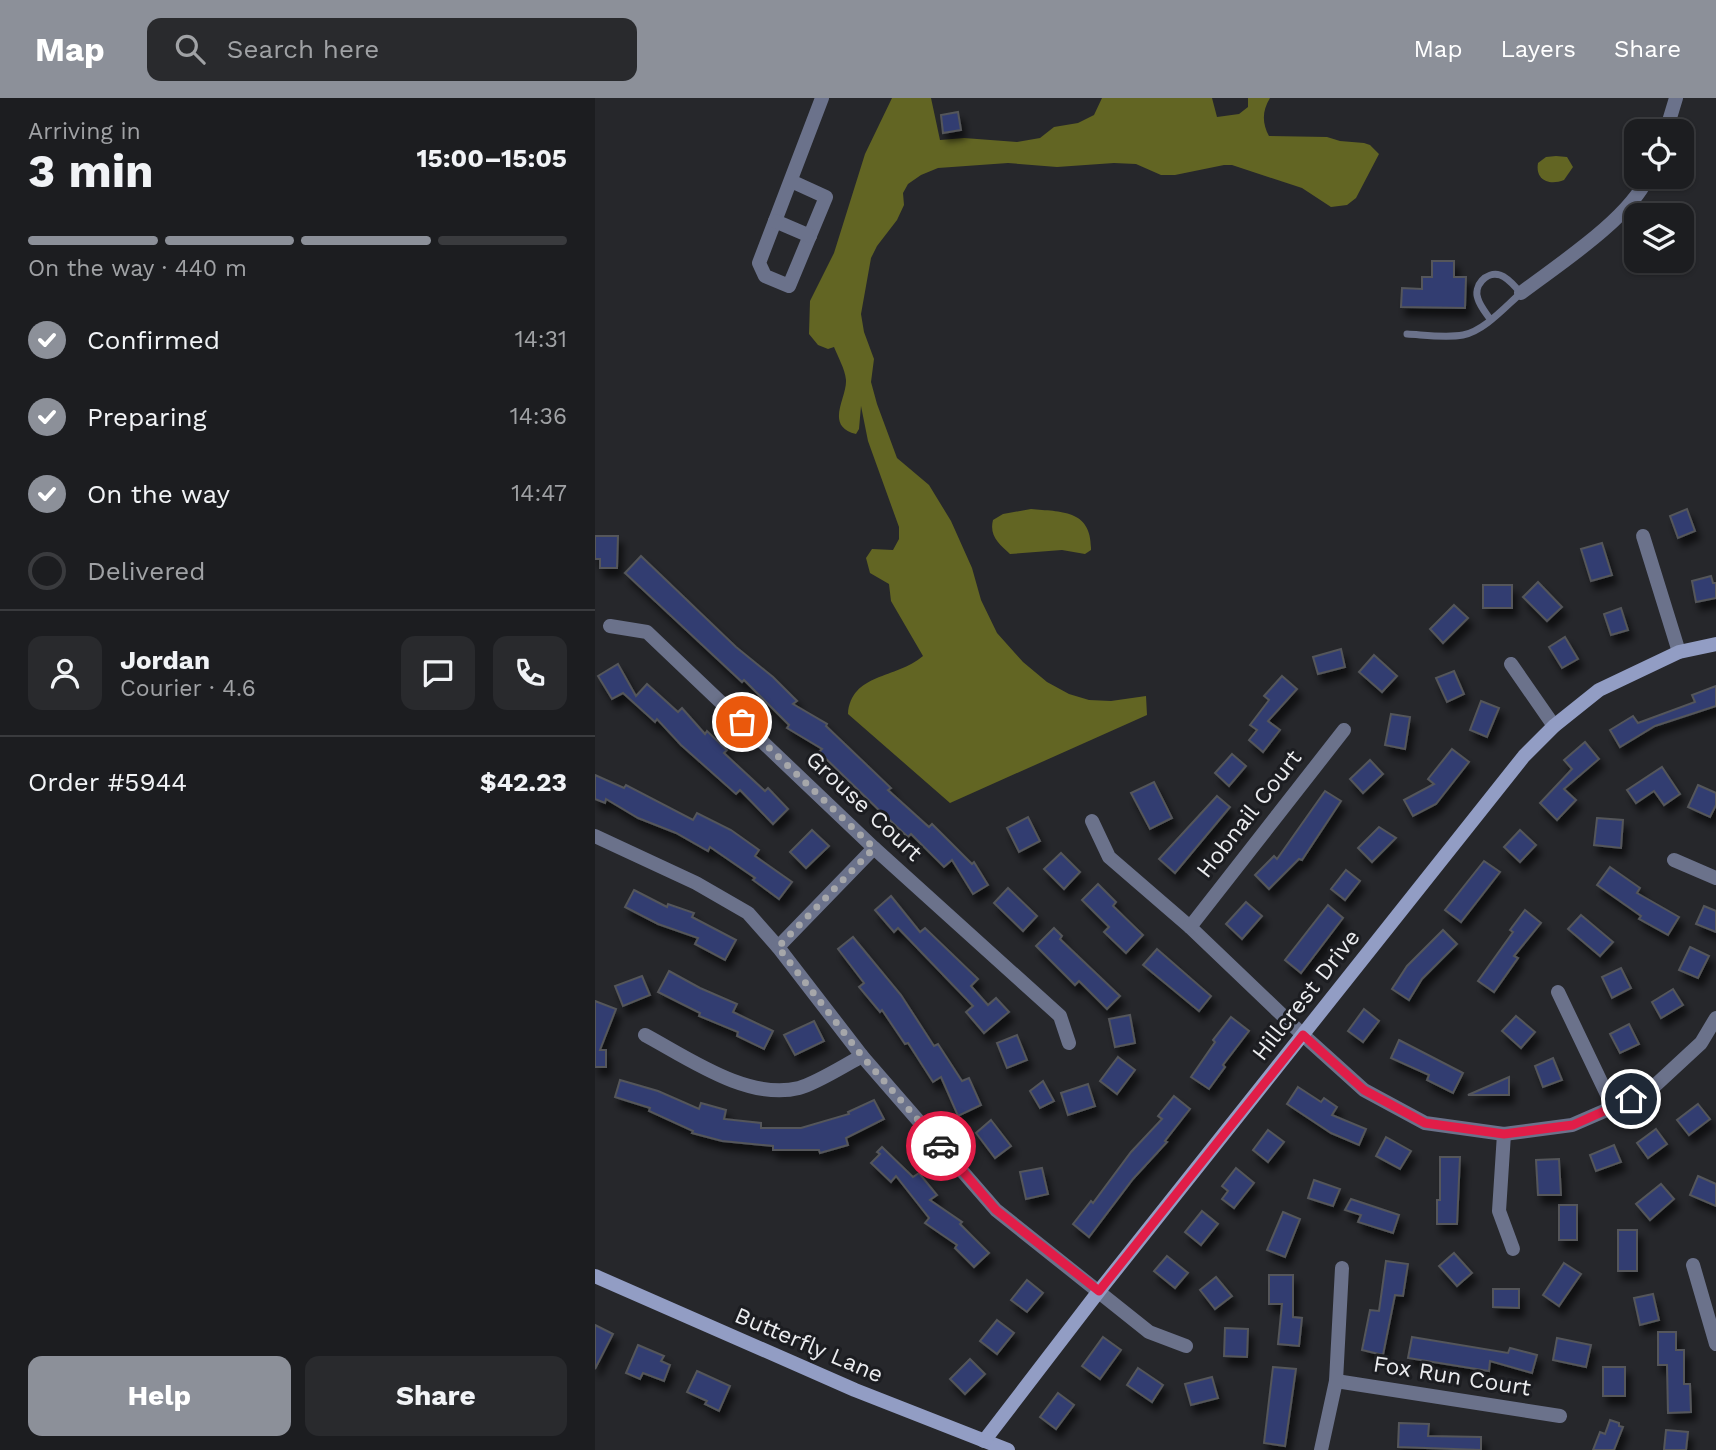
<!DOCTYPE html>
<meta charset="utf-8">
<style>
body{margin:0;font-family:"Work Sans",sans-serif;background:#292a2d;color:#f1f3f6;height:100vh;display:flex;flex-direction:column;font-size:26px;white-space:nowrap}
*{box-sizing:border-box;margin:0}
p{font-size:23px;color:#a0a2a5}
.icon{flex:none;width:38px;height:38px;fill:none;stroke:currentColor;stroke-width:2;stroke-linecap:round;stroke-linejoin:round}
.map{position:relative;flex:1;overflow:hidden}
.side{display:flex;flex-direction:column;background:#1c1d20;width:595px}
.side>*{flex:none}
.fabs{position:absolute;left:1029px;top:21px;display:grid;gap:14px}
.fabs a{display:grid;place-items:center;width:70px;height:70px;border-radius:14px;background:#1c1d20;box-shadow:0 2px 5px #0004,0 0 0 2px #3a3b3e;font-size:35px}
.pin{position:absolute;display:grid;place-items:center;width:60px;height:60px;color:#fff;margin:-30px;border:4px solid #fff;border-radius:50%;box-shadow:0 2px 7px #0007}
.courier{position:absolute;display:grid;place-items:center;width:70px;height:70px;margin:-35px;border:5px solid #e11d48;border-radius:50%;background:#fff;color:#222;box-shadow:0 2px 9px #0007}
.overview em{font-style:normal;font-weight:700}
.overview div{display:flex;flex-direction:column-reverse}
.overview{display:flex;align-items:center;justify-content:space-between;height:119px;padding:0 28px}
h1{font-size:46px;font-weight:700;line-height:52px}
.bar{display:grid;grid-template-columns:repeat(4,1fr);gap:10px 7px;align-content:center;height:84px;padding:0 28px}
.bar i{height:9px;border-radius:5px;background:#3a3b3e}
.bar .active{background:#8c9099}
.bar p{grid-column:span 4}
.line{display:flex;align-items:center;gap:18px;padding:0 28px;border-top:2px solid #3a3b3e}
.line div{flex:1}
.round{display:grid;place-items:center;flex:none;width:74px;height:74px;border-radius:14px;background:#292a2d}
ol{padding:0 28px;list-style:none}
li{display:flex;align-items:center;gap:21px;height:77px}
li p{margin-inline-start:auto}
li .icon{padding:7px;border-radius:50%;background:#8c9099;color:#fff;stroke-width:4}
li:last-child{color:#a0a2a5}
li i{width:38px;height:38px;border:4px solid #3a3b3e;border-radius:50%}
.action{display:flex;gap:14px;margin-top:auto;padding:14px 28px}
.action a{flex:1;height:80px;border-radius:14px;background:#8c9099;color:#fff;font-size:28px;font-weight:700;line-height:80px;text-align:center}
.action a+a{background:#292a2d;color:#f1f3f6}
header{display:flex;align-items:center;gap:42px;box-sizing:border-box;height:98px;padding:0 35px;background:#8c9099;color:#fff}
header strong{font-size:33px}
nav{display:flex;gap:38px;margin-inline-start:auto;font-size:24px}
.search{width:490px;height:63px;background:#292a2d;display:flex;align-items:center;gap:18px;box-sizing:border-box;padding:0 24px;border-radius:14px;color:#a0a2a5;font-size:26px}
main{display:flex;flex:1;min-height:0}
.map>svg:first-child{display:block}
</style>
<header>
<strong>Map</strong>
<div class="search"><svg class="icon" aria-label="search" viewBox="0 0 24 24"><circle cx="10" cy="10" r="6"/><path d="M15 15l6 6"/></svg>Search here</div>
<nav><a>Map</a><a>Layers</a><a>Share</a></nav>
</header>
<main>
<section class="side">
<div class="overview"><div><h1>3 min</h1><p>Arriving in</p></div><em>15:00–15:05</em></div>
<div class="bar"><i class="active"></i><i class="active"></i><i class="active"></i><i></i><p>On the way · 440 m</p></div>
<ol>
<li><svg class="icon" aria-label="check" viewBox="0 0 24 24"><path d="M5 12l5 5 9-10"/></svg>Confirmed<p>14:31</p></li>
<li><svg class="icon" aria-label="check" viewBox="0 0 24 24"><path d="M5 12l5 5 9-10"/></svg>Preparing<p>14:36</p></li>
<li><svg class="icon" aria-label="check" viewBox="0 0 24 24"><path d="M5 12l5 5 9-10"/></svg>On the way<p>14:47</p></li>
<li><i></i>Delivered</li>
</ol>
<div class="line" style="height:126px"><a class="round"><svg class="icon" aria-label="person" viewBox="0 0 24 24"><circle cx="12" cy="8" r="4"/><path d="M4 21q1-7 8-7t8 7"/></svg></a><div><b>Jordan</b><p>Courier · 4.6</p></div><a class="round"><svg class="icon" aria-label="chat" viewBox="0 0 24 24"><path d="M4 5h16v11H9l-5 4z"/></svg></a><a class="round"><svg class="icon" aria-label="phone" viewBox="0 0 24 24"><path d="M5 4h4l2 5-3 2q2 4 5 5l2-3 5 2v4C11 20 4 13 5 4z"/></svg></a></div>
<div class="line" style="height:91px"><div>Order #5944</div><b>$42.23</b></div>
<div class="action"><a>Help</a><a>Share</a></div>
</section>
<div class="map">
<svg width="1121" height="1352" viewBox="0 0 1121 1352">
<defs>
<filter id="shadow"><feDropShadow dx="4.5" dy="8" stdDeviation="3.5" flood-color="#0009"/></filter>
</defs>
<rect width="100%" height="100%" fill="#26272b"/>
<!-- forest -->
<g fill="#626523">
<path d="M297 0H336L345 42 369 40 422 44 445 40 459 29 483 25 499 17 507 0H617L622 19 644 16 653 9V0H675C667 13 667 25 674 38L732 39 745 43 769 45 775 47 784 56 761 100 752 107 736 109 707 90 637 67H629L580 77H566L541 66 519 65 462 69 413 65 343 70 326 77 313 86 308 95 309 107 302 122 282 148 276 160 266 216 269 234 279 261 276 284 282 306 302 360 334 387 356 423 377 470 386 502 402 535 428 564 452 584 474 596 494 602 516 603 551 598 552 617 355 705 253 616C256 575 301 581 328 558L296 503 294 486 275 475 271 460 277 451 298 452 304 441V429L273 343 266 308 264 331 261 336C229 328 252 300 251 282 250 271 243 259 239 249L233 251 223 247 214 236 215 203 239 155 270 56Z"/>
<path d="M961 58 972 59 978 69 969 82C954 88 940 82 943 65L951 59Z"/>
<path d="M436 411C466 414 497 411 496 452L490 456 467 452 415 456C404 446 394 438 398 422L408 416Z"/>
</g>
<!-- building -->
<g fill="#333e71" stroke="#54565a" stroke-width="2" filter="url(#shadow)">
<path d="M363 14 366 32 348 35 346 17Z"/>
<path d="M837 163H859V179H871L870 210 806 209 807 190 827 191V179H837Z"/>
<path d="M1092 411 1100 433 1083 440 1075 418Z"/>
<path d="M0 438H23L22 470H5V461H0Z"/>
<path d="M1007 445 1017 477 996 483 986 451Z"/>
<path d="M46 458 141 549 178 579 202 603 198 606 232 626 231 628 296 690 293 692 334 729 337 726 377 766 379 764 393 787 378 796 357 762 349 769 316 736 313 739 288 716 224 654 227 651 192 630 194 627 149 582 147 584 30 475Z"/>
<path d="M1116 478 1118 485H1121V500L1101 504 1097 483Z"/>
<path d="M943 484 967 509 952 523 928 499Z"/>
<rect x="888" y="487" width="29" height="23"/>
<path d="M859 507 873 520 848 545 835 531Z"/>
<path d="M1026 510 1033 532 1016 537 1009 516Z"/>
<path d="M970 539 983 561 967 570 954 549Z"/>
<path d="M746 551 750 569 723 576 718 559Z"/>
<path d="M779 557 802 578 787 594 764 574Z"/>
<path d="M23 566 41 598 52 586 83 614 87 610 110 636 112 633 132 652 129 655 170 693 173 690 193 711 178 726 145 692 141 696 86 647 62 621 60 624 28 595 17 601 3 578Z"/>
<path d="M859 573 869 596 852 604 841 580Z"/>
<path d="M687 578 702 591 673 623 685 632 668 654 654 642 662 632 655 627 674 602 669 598Z"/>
<path d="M1121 588V608L1060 628 1025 649 1015 632 1038 618 1043 625 1100 604 1097 597Z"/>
<path d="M886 603 904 610 892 639 875 632Z"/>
<path d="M796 616 815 619 810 651 790 647Z"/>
<path d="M990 644 1004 661 969 691 981 702 962 722 945 705 977 671 969 662Z"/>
<path d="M857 651 874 664 841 706 818 718 809 702 839 686 833 681Z"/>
<path d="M637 656 651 668 634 688 620 675Z"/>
<path d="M775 662 788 676 768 695 755 681Z"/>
<path d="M1067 669 1085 696 1069 707 1059 693 1041 705 1032 692Z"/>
<path d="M0 677 29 690 31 687 98 722 102 715 136 732 164 752 160 758 197 784 184 801 158 782 160 780 115 749 113 753 81 735 43 720 11 701 10 705 0 701Z"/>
<path d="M559 684 577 720 555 731 536 695Z"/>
<path d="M1103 687 1121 695V707L1115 719 1093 709Z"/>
<path d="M730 693 746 703 707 762 704 761 674 791 660 777 679 758 682 761Z"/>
<path d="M622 698 635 709 580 775 564 761Z"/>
<path d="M433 719 445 743 424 754 412 730Z"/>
<path d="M1002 720 1028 722 1026 750 999 747Z"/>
<path d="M784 729 801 740 777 764 763 750Z"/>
<path d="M217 732 234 748 211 770 195 754Z"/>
<path d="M925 732 941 747 925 764 909 749Z"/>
<path d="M466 755 485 774 469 791 449 771Z"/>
<path d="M889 763 905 774 866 824 850 812Z"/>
<path d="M1015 769 1045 790 1042 795 1084 819 1073 837 1044 821 1046 818 1002 787Z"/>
<path d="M751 772 765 783 750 802 736 791Z"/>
<path d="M503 786 521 804 518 808 548 837 531 855 509 834 514 829 487 802Z"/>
<path d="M413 790 442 818 428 833 399 805Z"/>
<path d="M39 792 72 809 73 806 99 815 97 819 141 842 130 862 100 846 103 840 63 826 30 809Z"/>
<path d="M296 798 325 834 330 830 383 881 376 888 393 907 401 900 414 914 389 935 371 914 378 908 303 830 299 834 280 812Z"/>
<path d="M651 804 667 818 647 841 631 826Z"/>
<path d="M733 807 748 820 706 875 690 862Z"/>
<path d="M1109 808 1121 813V834L1101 826Z"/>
<path d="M930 812 946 825 919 858 923 860 899 894 883 883 918 834 915 832Z"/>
<path d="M986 817 1018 844 1005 858 973 831Z"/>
<path d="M459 830 467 838 465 841 525 898 512 911 484 883 480 887 441 848Z"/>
<path d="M848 832 862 846 827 881 814 902 797 891 812 868Z"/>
<path d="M258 839 306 897 339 948 343 946 367 983 374 980 386 1007 363 1018 346 979 338 984 313 945 310 946 287 912 285 914 264 889 269 885 243 851Z"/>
<path d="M1095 849 1114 858 1103 880 1084 872Z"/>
<path d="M562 851 616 898 604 913 548 867Z"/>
<path d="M1026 870 1036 890 1017 900 1007 879Z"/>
<path d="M74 873 105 890 142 906 138 914 178 933 169 951 142 938 143 934 104 918 105 915 63 894Z"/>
<path d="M47 878 55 897 28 908 20 888Z"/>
<path d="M1078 891 1088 907 1066 920 1057 904Z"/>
<path d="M0 903 21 911 5 952H11V969H0Z"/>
<path d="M769 911 784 923 768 944 753 933Z"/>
<path d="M535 917 540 945 520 949 514 921Z"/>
<path d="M921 918 940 934 926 950 907 933Z"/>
<path d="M636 919 654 933 628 967 630 969 614 991 596 979 620 944 618 942Z"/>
<path d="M219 923 229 943 200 957 189 937Z"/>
<path d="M1034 926 1044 946 1025 955 1015 936Z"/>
<path d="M422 937 432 962 412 970 402 945Z"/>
<path d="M804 942 868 975 858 995 832 982 834 977 796 960Z"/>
<path d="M523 959 540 972 522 996 505 983Z"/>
<path d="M958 960 967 982 948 989 940 968Z"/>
<path d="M914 979V997H873Z"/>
<path d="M25 982 63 993 104 1011 106 1005 131 1012 129 1021 166 1025V1030H206L254 1016 253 1014 279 1002 289 1021 251 1040 253 1047 225 1055 224 1052H178V1048L127 1043 97 1035 98 1033 54 1013 55 1010 20 999Z"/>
<path d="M448 983 459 1003 445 1010 435 993Z"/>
<path d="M493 986 500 1008 473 1017 466 995Z"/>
<path d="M703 989 726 1004 729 1000 742 1009 737 1017 771 1031 764 1047 736 1035 692 1006Z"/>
<path d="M579 998 595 1011 570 1043 572 1044 538 1081 494 1139 478 1126 496 1103 498 1105 536 1054 567 1021 563 1018Z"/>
<path d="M1103 1006 1115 1021 1094 1037 1082 1022Z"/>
<path d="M396 1022 416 1048 400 1060 381 1035Z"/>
<path d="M1061 1031 1072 1046 1053 1060 1042 1045Z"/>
<path d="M673 1032 689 1044 673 1064 658 1052Z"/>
<path d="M791 1039 816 1053 805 1071 781 1058Z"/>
<path d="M1019 1047 1026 1064 1001 1073 995 1057Z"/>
<path d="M287 1049 318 1079 324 1075 342 1097 335 1102 367 1124 365 1126 394 1155 379 1169 360 1150 362 1147 330 1125 334 1120 301 1078 296 1084 276 1065 285 1056 282 1054Z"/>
<path d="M845 1059H865L862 1126H842V1102H845Z"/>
<path d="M964 1061 966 1097H943L941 1062Z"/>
<path d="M447 1070 453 1096 431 1101 425 1074Z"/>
<path d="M641 1070 659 1085 639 1110 627 1101 633 1093 627 1088Z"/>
<path d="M1103 1078 1121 1086V1108L1095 1097Z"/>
<path d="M719 1082 745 1091 738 1108 713 1100Z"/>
<path d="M1066 1086 1079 1101 1055 1122 1041 1106Z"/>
<path d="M756 1101 804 1117 798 1135 763 1124 766 1117 750 1112Z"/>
<rect x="964" y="1107" width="18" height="35"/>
<path d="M607 1113 623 1126 606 1147 590 1134Z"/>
<path d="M688 1114 705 1121 690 1159 672 1152Z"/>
<rect x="1023" y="1132" width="19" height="41"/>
<path d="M859 1155 877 1175 862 1188 844 1168Z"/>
<path d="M572 1158 593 1175 580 1190 559 1173Z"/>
<path d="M791 1163 813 1166 808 1198 800 1197 788 1257 767 1252 775 1212 784 1213Z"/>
<path d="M969 1165 986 1176 964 1208 948 1197Z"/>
<path d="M674 1177H698V1219L707 1220 704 1248 683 1246 687 1206H674Z"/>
<path d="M621 1179 637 1198 620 1211 605 1192Z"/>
<path d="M432 1182 448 1195 432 1214 416 1202Z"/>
<path d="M898 1191H924V1210L898 1209Z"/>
<path d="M1058 1196 1064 1222 1045 1227 1039 1200Z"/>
<path d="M402 1222 419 1235 402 1256 385 1243Z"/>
<path d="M0 1227 18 1236 0 1271Z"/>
<path d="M630 1230 653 1231 652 1259 629 1258Z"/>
<path d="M1063 1234H1081V1252H1089V1286H1095L1096 1314 1073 1315 1072 1267H1063Z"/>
<path d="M508 1239 526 1252 505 1281 487 1268Z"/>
<path d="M817 1239 913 1255 915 1250 942 1257 937 1275 895 1263 894 1273 813 1260Z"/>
<path d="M962 1240 996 1247 991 1269 958 1262Z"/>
<path d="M43 1247 69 1258 66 1263 75 1267 69 1283 48 1275 45 1281 31 1275Z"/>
<path d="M375 1261 390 1276 370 1296 355 1281Z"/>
<path d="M678 1269 701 1271 690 1348 669 1345Z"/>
<rect x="1008" y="1269" width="22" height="29"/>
<path d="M543 1270 568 1287 557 1304 532 1287Z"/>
<path d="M102 1273 135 1288 124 1313 110 1306 112 1303 92 1294Z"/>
<path d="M617 1279 623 1300 596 1307 590 1286Z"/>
<path d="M463 1295 479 1307 461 1331 445 1319Z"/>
<path d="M1015 1322 1024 1325V1328L1028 1329 1019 1352H998L1005 1334 1010 1336Z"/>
<path d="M804 1325 834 1326 833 1338 886 1339V1352L803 1349Z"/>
<path d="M1071 1332 1093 1334 1091 1352H1069Z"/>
</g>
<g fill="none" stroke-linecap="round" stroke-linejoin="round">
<!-- lane -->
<path stroke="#6b728b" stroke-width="7" d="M812 236C830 237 851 240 868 237 889 233 910 209 926 195 920 189 914 180 905 177 891 173 878 188 883 201 885 208 891 215 895 221"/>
<!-- street -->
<g stroke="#6b728b" stroke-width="14">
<path d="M1071 33 1081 0"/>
<path d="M196 83 231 99 194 188 170 178 164 165 227 0"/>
<path d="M180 123 215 138"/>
<path d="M926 195C964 166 1033 122 1053 79"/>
<path d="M1048 438 1084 554"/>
<path d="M15 528 52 534 279 750 465 918 474 945"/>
<path d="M916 566 959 628"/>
<path d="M497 723 514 759 595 829 708 937 769 992 830 1025 909 1036 977 1027 1053 994 1106 945 1121 920"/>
<path d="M0 738 101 785 153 815 183 849 267 958 401 1112 554 1234 591 1248"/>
<path d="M1079 762 1121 780"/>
<path d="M595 829 749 632"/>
<path d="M183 849 279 750"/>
<path d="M963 894 1018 1009"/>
<path d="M50 937C93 960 153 1003 204 990 222 985 250 967 267 958"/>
<path d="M909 1036 904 1113 918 1151"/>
<path d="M1098 1167 1121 1246"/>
<path d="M741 1283 965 1318"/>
<path d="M726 1352 741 1283 747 1170"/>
</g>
<!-- secondary -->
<g stroke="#929dc4" stroke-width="14">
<path d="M0 1178 260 1292 413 1352"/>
<path d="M389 1343 504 1193 929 658 959 628 1004 592 1084 554 1121 546"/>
</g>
</g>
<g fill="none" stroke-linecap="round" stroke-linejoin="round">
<!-- done -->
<path stroke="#a6a7aa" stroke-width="7" stroke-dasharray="0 12.6" d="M147 624 279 750 183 849 267 958 346 1048"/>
<!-- route -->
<path stroke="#e11d48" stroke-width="9" d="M346 1048 401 1112 504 1193 708 937 769 992 830 1025 909 1036 978 1027 1036 1001"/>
</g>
<g text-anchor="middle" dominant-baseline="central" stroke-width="6" stroke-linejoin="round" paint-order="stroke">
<!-- street labels -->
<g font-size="23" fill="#ebecef" stroke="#1c1d21">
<text transform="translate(269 708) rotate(43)">Grouse Court</text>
<text transform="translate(654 716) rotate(-52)">Hobnail Court</text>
<text transform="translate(711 897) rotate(-52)">Hillcrest Drive</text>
<text transform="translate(214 1247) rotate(23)">Butterfly Lane</text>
<text transform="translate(857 1278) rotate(9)">Fox Run Court</text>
</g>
</g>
</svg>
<div class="fabs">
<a><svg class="icon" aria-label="locate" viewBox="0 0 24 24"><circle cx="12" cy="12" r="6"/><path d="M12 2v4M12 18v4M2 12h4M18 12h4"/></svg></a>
<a><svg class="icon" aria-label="layers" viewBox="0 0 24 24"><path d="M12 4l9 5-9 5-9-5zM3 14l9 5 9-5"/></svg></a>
</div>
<div class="pin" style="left:147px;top:624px;background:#ea580c"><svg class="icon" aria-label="bag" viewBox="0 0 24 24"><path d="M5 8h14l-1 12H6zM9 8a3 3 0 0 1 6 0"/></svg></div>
<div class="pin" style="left:1036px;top:1001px;background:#1f2937"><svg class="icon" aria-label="home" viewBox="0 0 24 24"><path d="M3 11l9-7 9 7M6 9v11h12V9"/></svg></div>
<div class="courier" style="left:346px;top:1048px"><svg class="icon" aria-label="car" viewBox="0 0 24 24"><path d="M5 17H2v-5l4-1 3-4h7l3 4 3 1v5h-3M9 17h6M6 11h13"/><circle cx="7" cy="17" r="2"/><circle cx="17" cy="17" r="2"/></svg></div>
</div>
</main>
